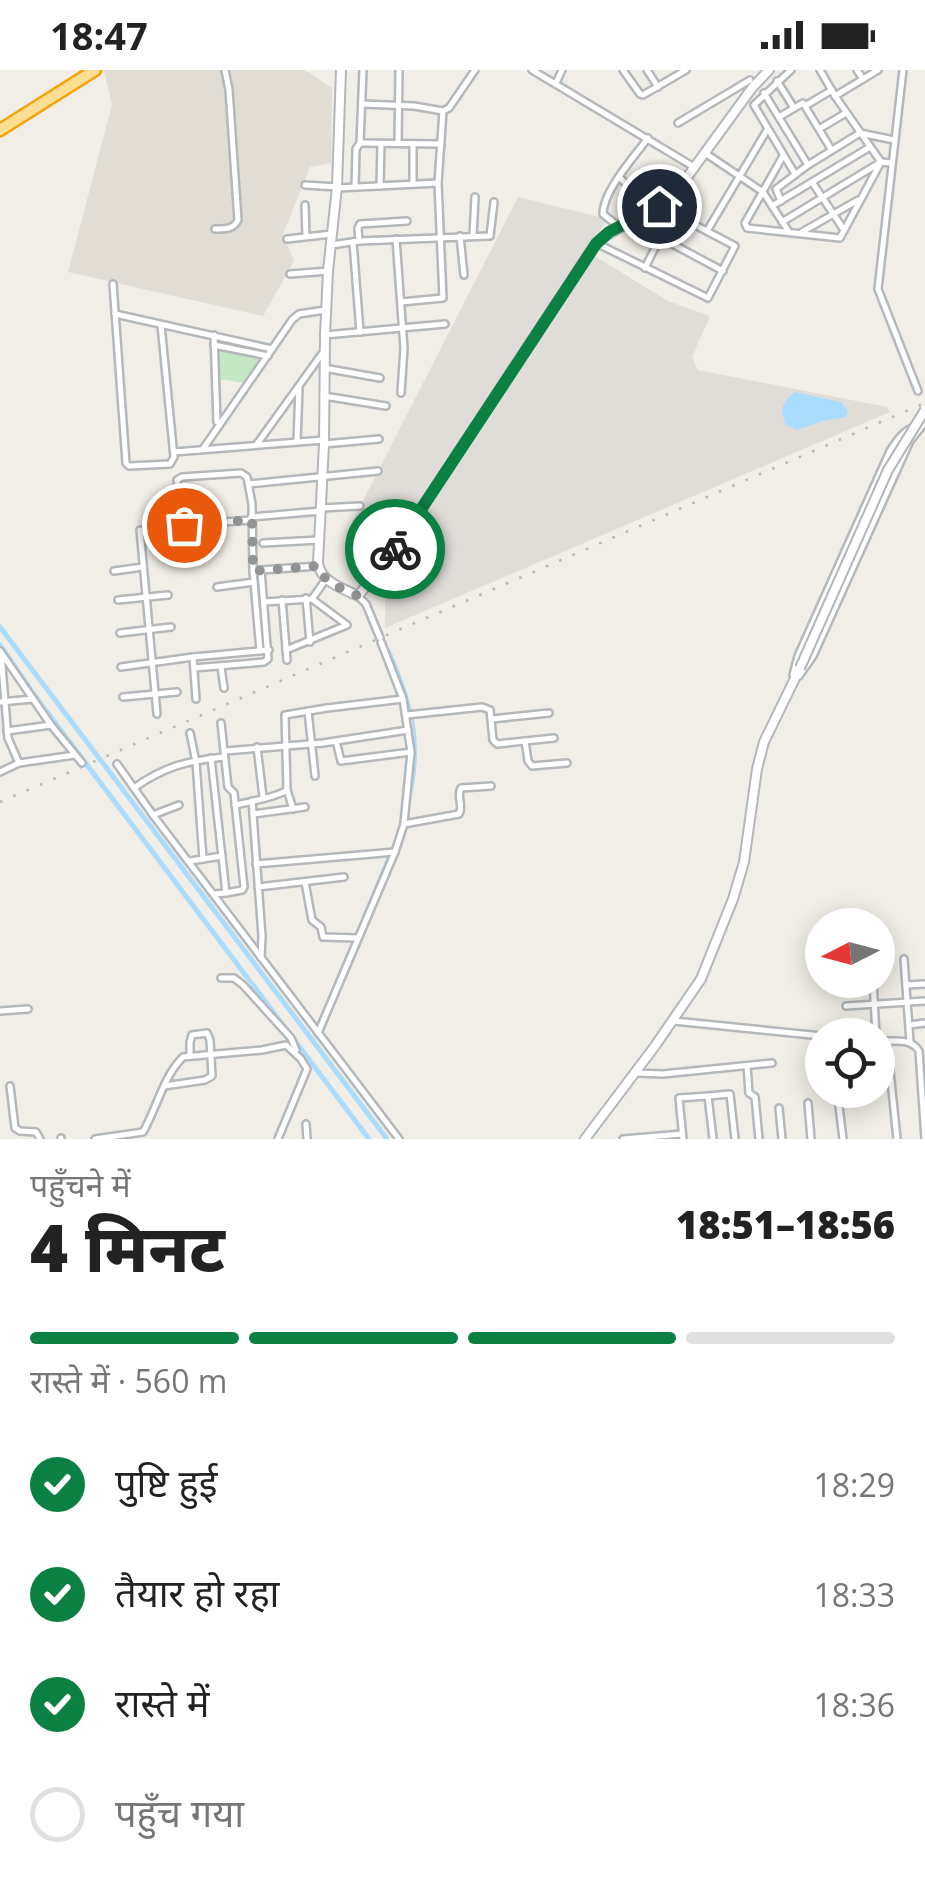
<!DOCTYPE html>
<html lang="hi">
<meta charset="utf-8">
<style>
body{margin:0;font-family:"Open Sans","Noto Sans Devanagari",sans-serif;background:#f6f6f6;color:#222;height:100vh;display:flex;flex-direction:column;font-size:38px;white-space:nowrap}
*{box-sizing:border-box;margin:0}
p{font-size:32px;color:#767676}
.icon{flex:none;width:55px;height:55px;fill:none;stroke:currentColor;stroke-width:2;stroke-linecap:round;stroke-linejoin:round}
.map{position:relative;height:1069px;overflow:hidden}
.drawer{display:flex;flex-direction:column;background:#fff;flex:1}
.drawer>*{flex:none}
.needle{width:65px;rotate:264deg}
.controls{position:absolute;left:805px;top:838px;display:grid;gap:20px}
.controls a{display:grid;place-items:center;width:90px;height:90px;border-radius:50%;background:#fff;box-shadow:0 5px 25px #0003;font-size:50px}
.pin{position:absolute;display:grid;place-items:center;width:85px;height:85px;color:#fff;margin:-42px;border:5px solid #fff;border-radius:50%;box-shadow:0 2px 10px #0007}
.courier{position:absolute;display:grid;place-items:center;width:100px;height:100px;margin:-50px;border:8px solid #0b8043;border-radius:50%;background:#fff;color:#222;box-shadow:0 2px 12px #0007}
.head em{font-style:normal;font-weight:800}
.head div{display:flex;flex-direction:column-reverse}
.head{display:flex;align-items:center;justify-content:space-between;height:170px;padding:0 30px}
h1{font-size:65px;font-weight:800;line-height:75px}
.bar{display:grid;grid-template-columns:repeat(4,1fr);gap:15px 10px;align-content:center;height:120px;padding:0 30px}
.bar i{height:12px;border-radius:8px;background:#e0e0e0}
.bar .current{background:#0b8043}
.bar p{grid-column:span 4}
ol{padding:0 30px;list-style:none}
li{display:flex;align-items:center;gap:30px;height:110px}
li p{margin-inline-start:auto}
li .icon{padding:10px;border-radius:50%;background:#0b8043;color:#fff;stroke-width:4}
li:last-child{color:#767676}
li i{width:55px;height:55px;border:5px solid #e0e0e0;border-radius:50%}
.status{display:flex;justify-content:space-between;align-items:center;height:70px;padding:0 50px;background:#fff;direction:ltr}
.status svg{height:28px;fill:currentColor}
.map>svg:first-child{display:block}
</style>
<div class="status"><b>18:47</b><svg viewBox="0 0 49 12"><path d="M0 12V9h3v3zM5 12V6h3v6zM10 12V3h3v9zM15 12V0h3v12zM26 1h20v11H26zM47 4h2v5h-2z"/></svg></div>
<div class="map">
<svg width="925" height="1069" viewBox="0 0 925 1069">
<rect width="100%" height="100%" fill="#f1eee7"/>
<!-- industrial -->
<g fill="#e0ddd9">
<path d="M518 127 608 149 564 210 464 370 387 485 347 462Z"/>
<path d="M593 185 668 231 710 246 692 287 698 300 887 337 890 342 385 558V509L391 492Z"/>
</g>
<!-- education -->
<path fill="#e1ddd5" d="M106 0H305L332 18 331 93 310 97 283 164 294 191 263 246 68 202 112 35 104 1Z"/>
<!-- green -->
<path fill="#c6e7c5" d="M217 278 262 287 245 313 219 309Z"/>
<!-- water -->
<path fill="#aadcfe" d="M795 322 841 332 848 341 846 347 822 351 797 360 786 355C780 339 781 333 795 322Z"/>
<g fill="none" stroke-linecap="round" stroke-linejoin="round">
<!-- stream -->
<g stroke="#aadcfe" stroke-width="2.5">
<path d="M389 580C414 635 424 677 408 736"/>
<path d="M356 865 389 785"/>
<path d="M345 892 355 869"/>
</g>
<!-- canal -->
<g stroke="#aadcfe" stroke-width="5">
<path d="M0 557 387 1069"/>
<path d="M0 575 35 626 369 1069"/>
</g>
<!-- street casing -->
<g stroke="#b4b8bb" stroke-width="10">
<g id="street">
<path d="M532 0 694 97"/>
<path d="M623 0 640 24 643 25 686 0"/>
<path d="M647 0 658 17"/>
<path d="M791 0 754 35 795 104"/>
<path d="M820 0 835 26 881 92"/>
<path d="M857 0 863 9"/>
<path d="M903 0 878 219 918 321"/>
<path d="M777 11 794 38"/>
<path d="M556 13 562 0"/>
<path d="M764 23 808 95"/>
<path d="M835 26 878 0"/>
<path d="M362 34 414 36 443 41"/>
<path d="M805 36 832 20"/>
<path d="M779 47 803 33 831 79"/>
<path d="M678 53 750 10"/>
<path d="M819 59 846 43"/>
<path d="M360 73 441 74"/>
<path d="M398 73 399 0"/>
<path d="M705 83 763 122 789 162"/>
<path d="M783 86 745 153 747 158 840 168 881 92"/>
<path d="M619 107 653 139"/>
<path d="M812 112 844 160"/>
<path d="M413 114V74"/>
<path d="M305 115 337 117"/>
<path d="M380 116 381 74"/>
<path d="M355 117 356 79 360 73 363 0"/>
<path d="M337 118 438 113"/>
<path d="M781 131 776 119 808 95 860 63 894 70"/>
<path d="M305 135 306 166"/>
<path d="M772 136 870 77"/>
<path d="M782 152 881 92 891 93"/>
<path d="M633 153 723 201"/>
<path d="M619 157 603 144C603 121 634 87 648 68"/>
<path d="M215 159C224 159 233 160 238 150L229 20 225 0"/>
<path d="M707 161 767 60"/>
<path d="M802 162 858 130"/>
<path d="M460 166 464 205"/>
<path d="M473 166 475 127"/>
<path d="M287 169 332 164"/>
<path d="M396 169 404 278 401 323"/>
<path d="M359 171 358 158 360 154 407 151"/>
<path d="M353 172 360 262"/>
<path d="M596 173 708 228 735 176 659 136"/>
<path d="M331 175 359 171 490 166 494 132"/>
<path d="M645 198 672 143"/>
<path d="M290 204 328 201"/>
<path d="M113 214 126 393 129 396 170 394 174 387 161 255"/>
<path d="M401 232 443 228 438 113 443 41 449 38 475 0"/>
<path d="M115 244 272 279"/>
<path d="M214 265 217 352"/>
<path d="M325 265 445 254"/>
<path d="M214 275 268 286"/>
<path d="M324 298 380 308"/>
<path d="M324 326 386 336"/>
<path d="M297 371 299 318"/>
<path d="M257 374 324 281"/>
<path d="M324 374 379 369"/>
<path d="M203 379 292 250 299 244 325 240"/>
<path d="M174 382 324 370"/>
<path d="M249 414 378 401"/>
<path d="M321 438 360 436"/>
<path d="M251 447 321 441"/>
<path d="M251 450 182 455 177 410 182 407 241 403 247 407 252 434 253 501 260 581"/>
<path d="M140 460 157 644"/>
<path d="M263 473 319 470"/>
<path d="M261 500 318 496"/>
<path d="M114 501 143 497"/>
<path d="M217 517 254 512"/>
<path d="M358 526 366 534 380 568"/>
<path d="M306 528 310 572"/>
<path d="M118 530 168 525"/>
<path d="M282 530 287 590"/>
<path d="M264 532 312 529 326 509"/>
<path d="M120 563 171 557"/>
<path d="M381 572 403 629 411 682 404 753"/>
<path d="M286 580 347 555 312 529"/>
<path d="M0 581 51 655 82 693"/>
<path d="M1 584 8 668 19 693"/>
<path d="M193 587 196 629"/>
<path d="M121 597 193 587 269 580"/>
<path d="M221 597 224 618"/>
<path d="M194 598 264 592 268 589 261 500"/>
<path d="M793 605 798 586 890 381C900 365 906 358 925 353"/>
<path d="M799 606 813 586 910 371 922 356"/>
<path d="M123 627 177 622"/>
<path d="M0 632 33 629"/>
<path d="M308 641 315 706"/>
<path d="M407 645 482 637 490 640 493 670 497 674 554 668"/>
<path d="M492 649 549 643"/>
<path d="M221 653 228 717 234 723 244 817 242 820 226 823"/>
<path d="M7 661 51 655"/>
<path d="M190 663 196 692 203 789"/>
<path d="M336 671 341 691 411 682"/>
<path d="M525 671 528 691 532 696 567 693"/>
<path d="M257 677 263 727"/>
<path d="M225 681 323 673 408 660"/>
<path d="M211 688 226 823 214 824"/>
<path d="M117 694 153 745 399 1069"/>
<path d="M0 702 19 693 75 685"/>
<path d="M134 718C165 696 187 691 224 687"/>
<path d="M287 720 293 739"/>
<path d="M252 731 262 866 261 888"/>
<path d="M235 735C249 732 277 727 287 720L285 645 327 638 403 629"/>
<path d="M253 744 305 737"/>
<path d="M153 745 179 735"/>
<path d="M190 791 222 786"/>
<path d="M256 794 395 782"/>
<path d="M305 812 312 850 321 857 323 867 357 868"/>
<path d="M258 817 344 807"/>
<path d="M904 889 910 972"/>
<path d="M221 908H234L243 915 291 968 296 980"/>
<path d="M873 910 876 965"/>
<path d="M906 915 925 914"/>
<path d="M846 936 925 931"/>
<path d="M0 941 28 939"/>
<path d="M674 951 822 966"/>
<path d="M909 955 925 953"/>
<path d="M318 963 395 782 404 754 459 744C464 736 456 726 461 718L491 716"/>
<path d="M878 971C891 972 911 967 919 981L925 1069"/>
<path d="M887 972 897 1069"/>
<path d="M747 996 749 1023 755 1027 759 1069"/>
<path d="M636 1003 663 1004 772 993"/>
<path d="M10 1016 15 1058 20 1061 36 1062 40 1069"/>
<path d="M164 1016 205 1010 212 1006 210 970 207 963 192 965 190 972V986"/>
<path d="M708 1026 730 1024 735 1069"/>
<path d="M838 1028 843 1069"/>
<path d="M808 1033 811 1069"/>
<path d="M779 1038 782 1069"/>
<path d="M306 1054 307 1069"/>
<path d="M61 1068V1069"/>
<path d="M95 1069 143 1062C157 1038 163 1007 183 987L262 980 286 975 301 989 307 999 278 1069"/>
<path d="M623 1069 682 1064"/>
<path d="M683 1069 679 1028 708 1026 713 1069"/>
</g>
</g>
<!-- secondary casing -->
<g stroke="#b3b7bb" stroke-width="12">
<g id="secondary">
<path d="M341 0 337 117 328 201 325 265 324 374 318 493C321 512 342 518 358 526L388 489 596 173C611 160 627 155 645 145 657 138 667 130 677 121L752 18 769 0"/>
<path d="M585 1069 655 976 701 909 733 829 744 792 757 699 764 672 800 598"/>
</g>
</g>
<!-- highway casing -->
<g stroke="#f6a202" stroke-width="15">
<path id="highway" d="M0 60 95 0"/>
</g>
<!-- street -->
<use href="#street" stroke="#fff" stroke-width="5"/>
<!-- secondary -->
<use href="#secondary" stroke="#fff" stroke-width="8"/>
<!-- highway -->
<use href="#highway" stroke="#fcde93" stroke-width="10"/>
<!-- rail -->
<path stroke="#b5b6b7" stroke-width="2.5" stroke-dasharray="2.5 12" stroke-linecap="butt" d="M0 732 925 333"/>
<!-- secondary-bridge casing -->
<g stroke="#b3b7bb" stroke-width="12" stroke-linecap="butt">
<path id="secondary-bridge" d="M800 598 888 400 925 340"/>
</g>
<!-- secondary-bridge -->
<use href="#secondary-bridge" stroke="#fff" stroke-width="8"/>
</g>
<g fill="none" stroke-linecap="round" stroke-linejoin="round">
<!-- done -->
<path stroke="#929494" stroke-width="10" stroke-dasharray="0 18" d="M184 455 252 450 253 501 318 496C323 513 343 519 358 526L395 479"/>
<!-- route -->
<path stroke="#0b8043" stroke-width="12" d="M395 479 596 174 609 162 659 136"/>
</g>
</svg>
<div class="controls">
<a><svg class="needle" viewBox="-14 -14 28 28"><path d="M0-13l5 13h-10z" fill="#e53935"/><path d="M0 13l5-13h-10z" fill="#767676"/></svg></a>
<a><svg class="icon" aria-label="locate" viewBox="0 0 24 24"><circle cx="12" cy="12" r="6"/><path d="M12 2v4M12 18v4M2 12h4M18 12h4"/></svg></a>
</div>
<div class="pin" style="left:184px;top:455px;background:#ea580c"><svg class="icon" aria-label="bag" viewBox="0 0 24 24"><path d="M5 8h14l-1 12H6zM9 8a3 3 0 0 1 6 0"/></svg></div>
<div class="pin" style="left:659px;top:136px;background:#1f2937"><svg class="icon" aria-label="home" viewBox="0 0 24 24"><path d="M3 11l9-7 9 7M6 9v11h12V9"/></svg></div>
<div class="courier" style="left:395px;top:479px"><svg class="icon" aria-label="bike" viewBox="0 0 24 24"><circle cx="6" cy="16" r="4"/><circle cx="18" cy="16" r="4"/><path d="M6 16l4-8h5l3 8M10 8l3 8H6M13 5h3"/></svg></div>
</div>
<section class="drawer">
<div class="head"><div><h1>4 मिनट</h1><p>पहुँचने में</p></div><em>18:51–18:56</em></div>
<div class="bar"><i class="current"></i><i class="current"></i><i class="current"></i><i></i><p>रास्ते में · 560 m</p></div>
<ol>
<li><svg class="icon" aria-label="check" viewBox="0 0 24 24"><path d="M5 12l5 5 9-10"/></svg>पुष्टि हुई<p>18:29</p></li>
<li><svg class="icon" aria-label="check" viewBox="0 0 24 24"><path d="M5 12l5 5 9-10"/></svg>तैयार हो रहा<p>18:33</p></li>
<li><svg class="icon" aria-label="check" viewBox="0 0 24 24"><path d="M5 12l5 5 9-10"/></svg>रास्ते में<p>18:36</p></li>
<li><i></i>पहुँच गया</li>
</ol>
</section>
